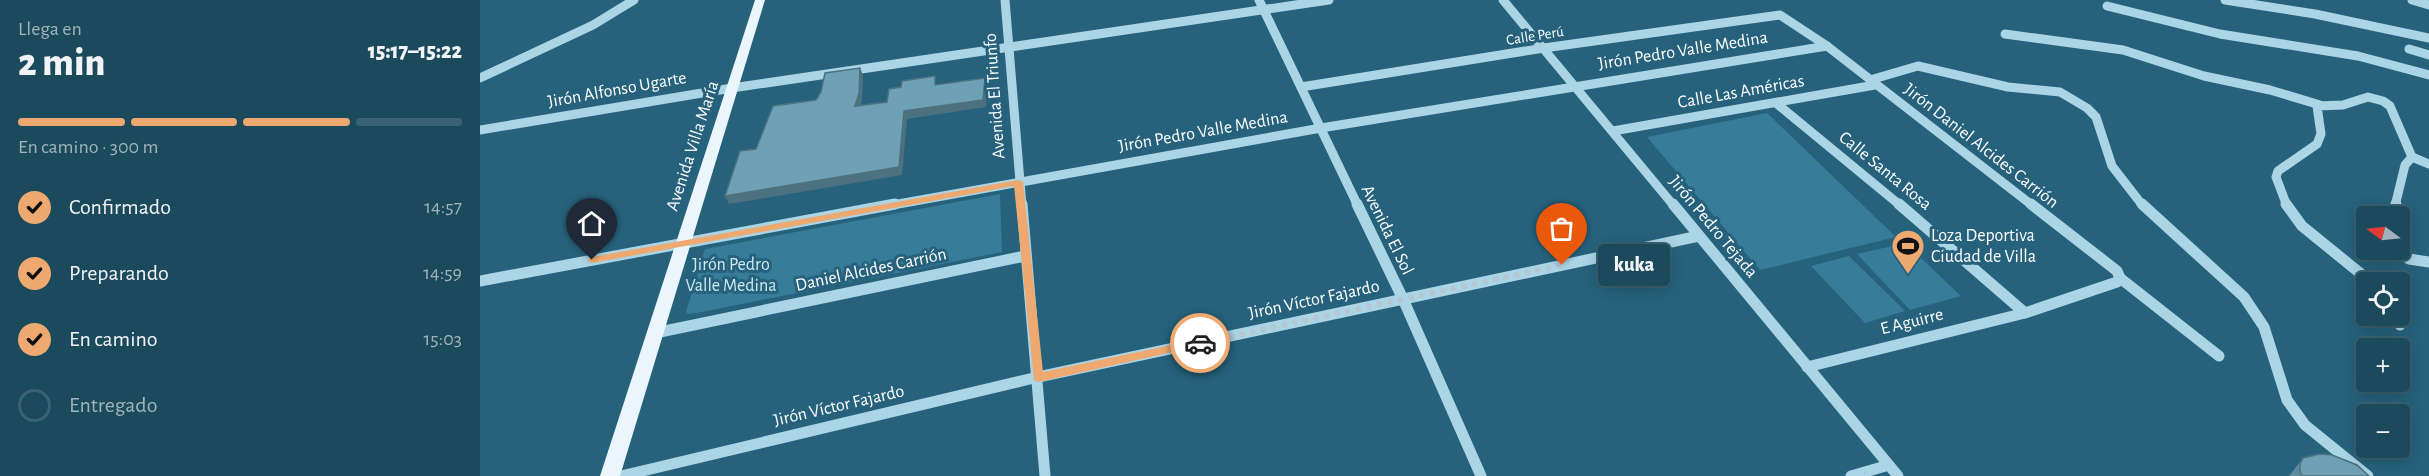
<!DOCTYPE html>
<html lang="es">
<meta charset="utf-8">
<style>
body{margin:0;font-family:"Alegreya Sans",sans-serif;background:#295466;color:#f1f3f6;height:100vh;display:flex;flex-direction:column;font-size:22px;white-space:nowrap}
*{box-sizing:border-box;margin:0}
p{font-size:20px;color:#a0b3bc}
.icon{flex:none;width:33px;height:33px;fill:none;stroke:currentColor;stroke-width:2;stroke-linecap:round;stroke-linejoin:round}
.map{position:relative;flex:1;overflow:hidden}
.details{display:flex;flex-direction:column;background:#1c4a5d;width:480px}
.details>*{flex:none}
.needle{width:39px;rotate:285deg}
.fabs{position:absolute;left:1876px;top:206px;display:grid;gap:12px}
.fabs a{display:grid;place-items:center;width:54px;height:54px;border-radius:6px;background:#1c4a5d;box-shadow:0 3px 15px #0003,0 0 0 2px #3a6272;font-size:30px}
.pin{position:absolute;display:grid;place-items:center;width:51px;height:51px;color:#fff;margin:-62px -26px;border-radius:50% 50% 50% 0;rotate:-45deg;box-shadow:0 0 6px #0007}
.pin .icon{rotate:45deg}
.courier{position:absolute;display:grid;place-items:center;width:60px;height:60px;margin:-30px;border:4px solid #eda970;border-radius:50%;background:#fff;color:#222;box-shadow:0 2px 8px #0007}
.bubble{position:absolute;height:42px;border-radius:6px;background:#1c4a5d;box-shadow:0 3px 15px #0003,0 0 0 2px #3a6272;font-size:20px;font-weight:800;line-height:42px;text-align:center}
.head em{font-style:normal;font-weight:800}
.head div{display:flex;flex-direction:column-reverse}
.head{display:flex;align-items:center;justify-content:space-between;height:102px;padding:0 18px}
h1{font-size:39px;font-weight:800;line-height:45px}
.bar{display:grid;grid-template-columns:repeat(4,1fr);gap:9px 6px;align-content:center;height:72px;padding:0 18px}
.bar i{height:8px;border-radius:4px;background:#3a6272}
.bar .selected{background:#eda970}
.bar p{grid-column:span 4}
ol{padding:0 18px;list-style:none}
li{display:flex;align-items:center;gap:18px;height:66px}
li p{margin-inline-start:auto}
li .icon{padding:6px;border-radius:50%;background:#eda970;color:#111;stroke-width:4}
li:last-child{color:#a0b3bc}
li i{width:33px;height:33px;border:3px solid #3a6272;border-radius:50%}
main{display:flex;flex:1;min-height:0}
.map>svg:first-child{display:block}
</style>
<main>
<section class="details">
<div class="head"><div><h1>2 min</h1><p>Llega en</p></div><em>15:17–15:22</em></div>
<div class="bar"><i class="selected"></i><i class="selected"></i><i class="selected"></i><i></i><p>En camino · 300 m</p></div>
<ol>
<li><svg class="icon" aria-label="check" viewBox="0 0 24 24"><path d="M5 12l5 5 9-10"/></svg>Confirmado<p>14:57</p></li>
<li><svg class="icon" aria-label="check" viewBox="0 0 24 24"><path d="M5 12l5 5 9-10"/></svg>Preparando<p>14:59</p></li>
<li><svg class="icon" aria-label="check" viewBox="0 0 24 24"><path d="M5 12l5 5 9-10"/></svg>En camino<p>15:03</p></li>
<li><i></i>Entregado</li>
</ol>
</section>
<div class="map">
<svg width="1949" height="476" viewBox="0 0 1949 476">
<rect width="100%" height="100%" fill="#26627c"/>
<!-- green -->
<g fill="#377c98">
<path d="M1287 113 1416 237 1280 270 1167 137Z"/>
<path d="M520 194 522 252 217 313 208 314 206 312 225 249Z"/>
<path d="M1425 243 1481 296 1430 310 1377 254Z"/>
<path d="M1369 256 1425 311 1385 323 1331 266Z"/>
</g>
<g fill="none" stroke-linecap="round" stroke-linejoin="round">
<!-- minor-far1 -->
<g stroke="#abd4e5" stroke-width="9">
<path d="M525 0 542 206"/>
<path d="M779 0 878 206"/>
<path d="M1023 0 1194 206"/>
<path d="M1745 0 1835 14 1949 38"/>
<path d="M1932 0 1949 5"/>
<path d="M1627 6 1740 34 1878 56 1949 75"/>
<path d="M1525 34 1643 50 1724 76 1790 90 1840 105"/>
<path d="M1929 49 1949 55"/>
<path d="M0 78 113 25 154 0"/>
<path d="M1390 80 1438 66 1528 87 1580 92 1607 108 1616 117 1632 166 1663 206"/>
<path d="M821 87 1064 48 1300 15 1347 46 1553 206"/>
<path d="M1296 103 1421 206"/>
<path d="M0 130 252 88 849 0"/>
<path d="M1133 131 1395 85"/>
<path d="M407 206 841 128 1347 46"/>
<path d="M1807 206 1796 177 1798 171 1837 144 1841 134 1837 106 1863 105 1888 97 1903 101 1910 106 1932 157 1949 164"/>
<path d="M1915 206 1925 165 1932 157"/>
</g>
<!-- minor -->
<g stroke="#abd4e5" stroke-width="11">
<path d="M542 204 565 476"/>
<path d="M877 204 923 299 1001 476"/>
<path d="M1193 204 1418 476"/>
<path d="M1419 204 1545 313"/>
<path d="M1662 204 1764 297 1784 327 1807 400 1825 425 1888 476"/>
<path d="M1806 204 1822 226 1891 282"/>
<path d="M1913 216 1916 204"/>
<path d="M1916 249 1929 259 1949 262"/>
<path d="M1640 278 1739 356"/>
<path d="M0 281 415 204"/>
<path d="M1915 315 1920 325"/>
<path d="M175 333 545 256"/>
<path d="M1327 367 1545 313 1637 282 1640 278 1637 271 1551 204"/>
<path d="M141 476 558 377 1219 236"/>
<path d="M1371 476 1409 465"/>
</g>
<!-- major -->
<path fill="#ebf6fc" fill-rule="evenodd" d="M275 0H285L140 476H120Z"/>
</g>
<!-- wall -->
<path fill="#5f8a9d" d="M1823 458 1889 476H1809Z"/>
<!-- shaded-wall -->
<g fill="#4e717f">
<path d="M380 68 383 75 382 100 378 114 375 106Z"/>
<path d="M505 78 507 85 506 107 427 119 422 175 249 204 245 196 424 111Z"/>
</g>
<!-- building -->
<g fill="#6fa1b6" stroke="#4e717f" stroke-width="1.5">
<path d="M380 68 379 93 375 106 407 102 409 89 421 87 422 81 455 76V85L505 78 503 100 424 111 419 167 245 196 260 151 276 149 293 106 336 100 341 92 345 73Z"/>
<path d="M1840 454 1852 455 1877 465 1889 476H1822L1820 471V464L1823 458Z"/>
</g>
<!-- route -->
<path fill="#eda970" d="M538 180 543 182 563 372 720 339 726 343 724 345 558 382 554 380 534 186 112 263 107 260 112 257Z"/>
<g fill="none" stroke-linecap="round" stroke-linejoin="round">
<!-- done -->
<path stroke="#b3c8d1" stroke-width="6" stroke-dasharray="0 10.8" d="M720 343 1082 265"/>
</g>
<!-- icons -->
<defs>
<g id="stadium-pin" transform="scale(1.725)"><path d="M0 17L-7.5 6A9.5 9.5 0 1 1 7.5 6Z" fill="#eda970" stroke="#26627c"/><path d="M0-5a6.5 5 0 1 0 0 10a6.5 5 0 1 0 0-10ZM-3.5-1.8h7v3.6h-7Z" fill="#111"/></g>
</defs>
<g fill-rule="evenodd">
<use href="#stadium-pin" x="1428" y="246"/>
</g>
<g text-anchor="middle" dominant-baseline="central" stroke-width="6" stroke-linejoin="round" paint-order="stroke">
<!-- far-street labels -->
<g font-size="15" fill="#fff" stroke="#26627c">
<text transform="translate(1055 36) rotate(-9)">Calle Perú</text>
</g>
<!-- street labels -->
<g font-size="18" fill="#fff" stroke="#26627c">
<text transform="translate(1203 51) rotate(-9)">Jirón Pedro Valle Medina</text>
<text transform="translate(137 90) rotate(-10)">Jirón Alfonso Ugarte</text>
<text transform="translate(1261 92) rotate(-10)">Calle Las Américas</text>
<text transform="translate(515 96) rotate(-94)">Avenida El Triunfo</text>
<text transform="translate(723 132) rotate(-10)">Jirón Pedro Valle Medina</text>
<text transform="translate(213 146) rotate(-72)">Avenida Villa María</text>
<text transform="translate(1501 146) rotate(38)">Jirón Daniel Alcides Carrión</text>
<text transform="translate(1405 171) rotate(39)">Calle Santa Rosa</text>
<text transform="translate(1233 227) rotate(50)">Jirón Pedro Tejada</text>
<text transform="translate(907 230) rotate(64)">Avenida El Sol</text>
<text transform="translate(391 270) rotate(-12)">Daniel Alcides Carrión</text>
<text transform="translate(834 300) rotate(-12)">Jirón Víctor Fajardo</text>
<text transform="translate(1432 322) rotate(-14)">E Aguirre</text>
<text transform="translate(359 406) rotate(-13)">Jirón Víctor Fajardo</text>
</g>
<!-- poi labels -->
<g font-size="18" fill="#fff" stroke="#26627c" text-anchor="start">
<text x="1451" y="236">Loza Deportiva<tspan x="1451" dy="21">Ciudad de Villa</tspan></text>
</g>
<!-- park labels -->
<g font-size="18" fill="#cee9f4" stroke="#26627c">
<text x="251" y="265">Jirón Pedro<tspan x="251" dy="21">Valle Medina</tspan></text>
</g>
</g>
</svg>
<div class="fabs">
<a><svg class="needle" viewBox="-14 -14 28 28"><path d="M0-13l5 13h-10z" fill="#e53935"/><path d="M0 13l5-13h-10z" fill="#a0b3bc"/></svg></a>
<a><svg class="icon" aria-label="locate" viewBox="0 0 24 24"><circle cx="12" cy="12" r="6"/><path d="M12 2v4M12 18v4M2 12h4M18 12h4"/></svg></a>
<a>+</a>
<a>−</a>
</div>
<div class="pin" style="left:1082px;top:265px;background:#ea580c"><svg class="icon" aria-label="bag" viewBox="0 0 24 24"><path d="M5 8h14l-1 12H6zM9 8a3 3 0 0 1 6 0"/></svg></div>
<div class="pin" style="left:112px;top:260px;background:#1f2937"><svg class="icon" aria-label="home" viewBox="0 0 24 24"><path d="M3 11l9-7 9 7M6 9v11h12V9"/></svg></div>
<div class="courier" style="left:720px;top:343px"><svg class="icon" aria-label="car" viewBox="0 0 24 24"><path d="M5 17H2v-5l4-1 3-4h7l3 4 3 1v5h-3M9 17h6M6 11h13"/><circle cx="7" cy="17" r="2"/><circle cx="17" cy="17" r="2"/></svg></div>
<div class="bubble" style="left:1118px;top:244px;width:72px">kuka</div>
</div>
</main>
